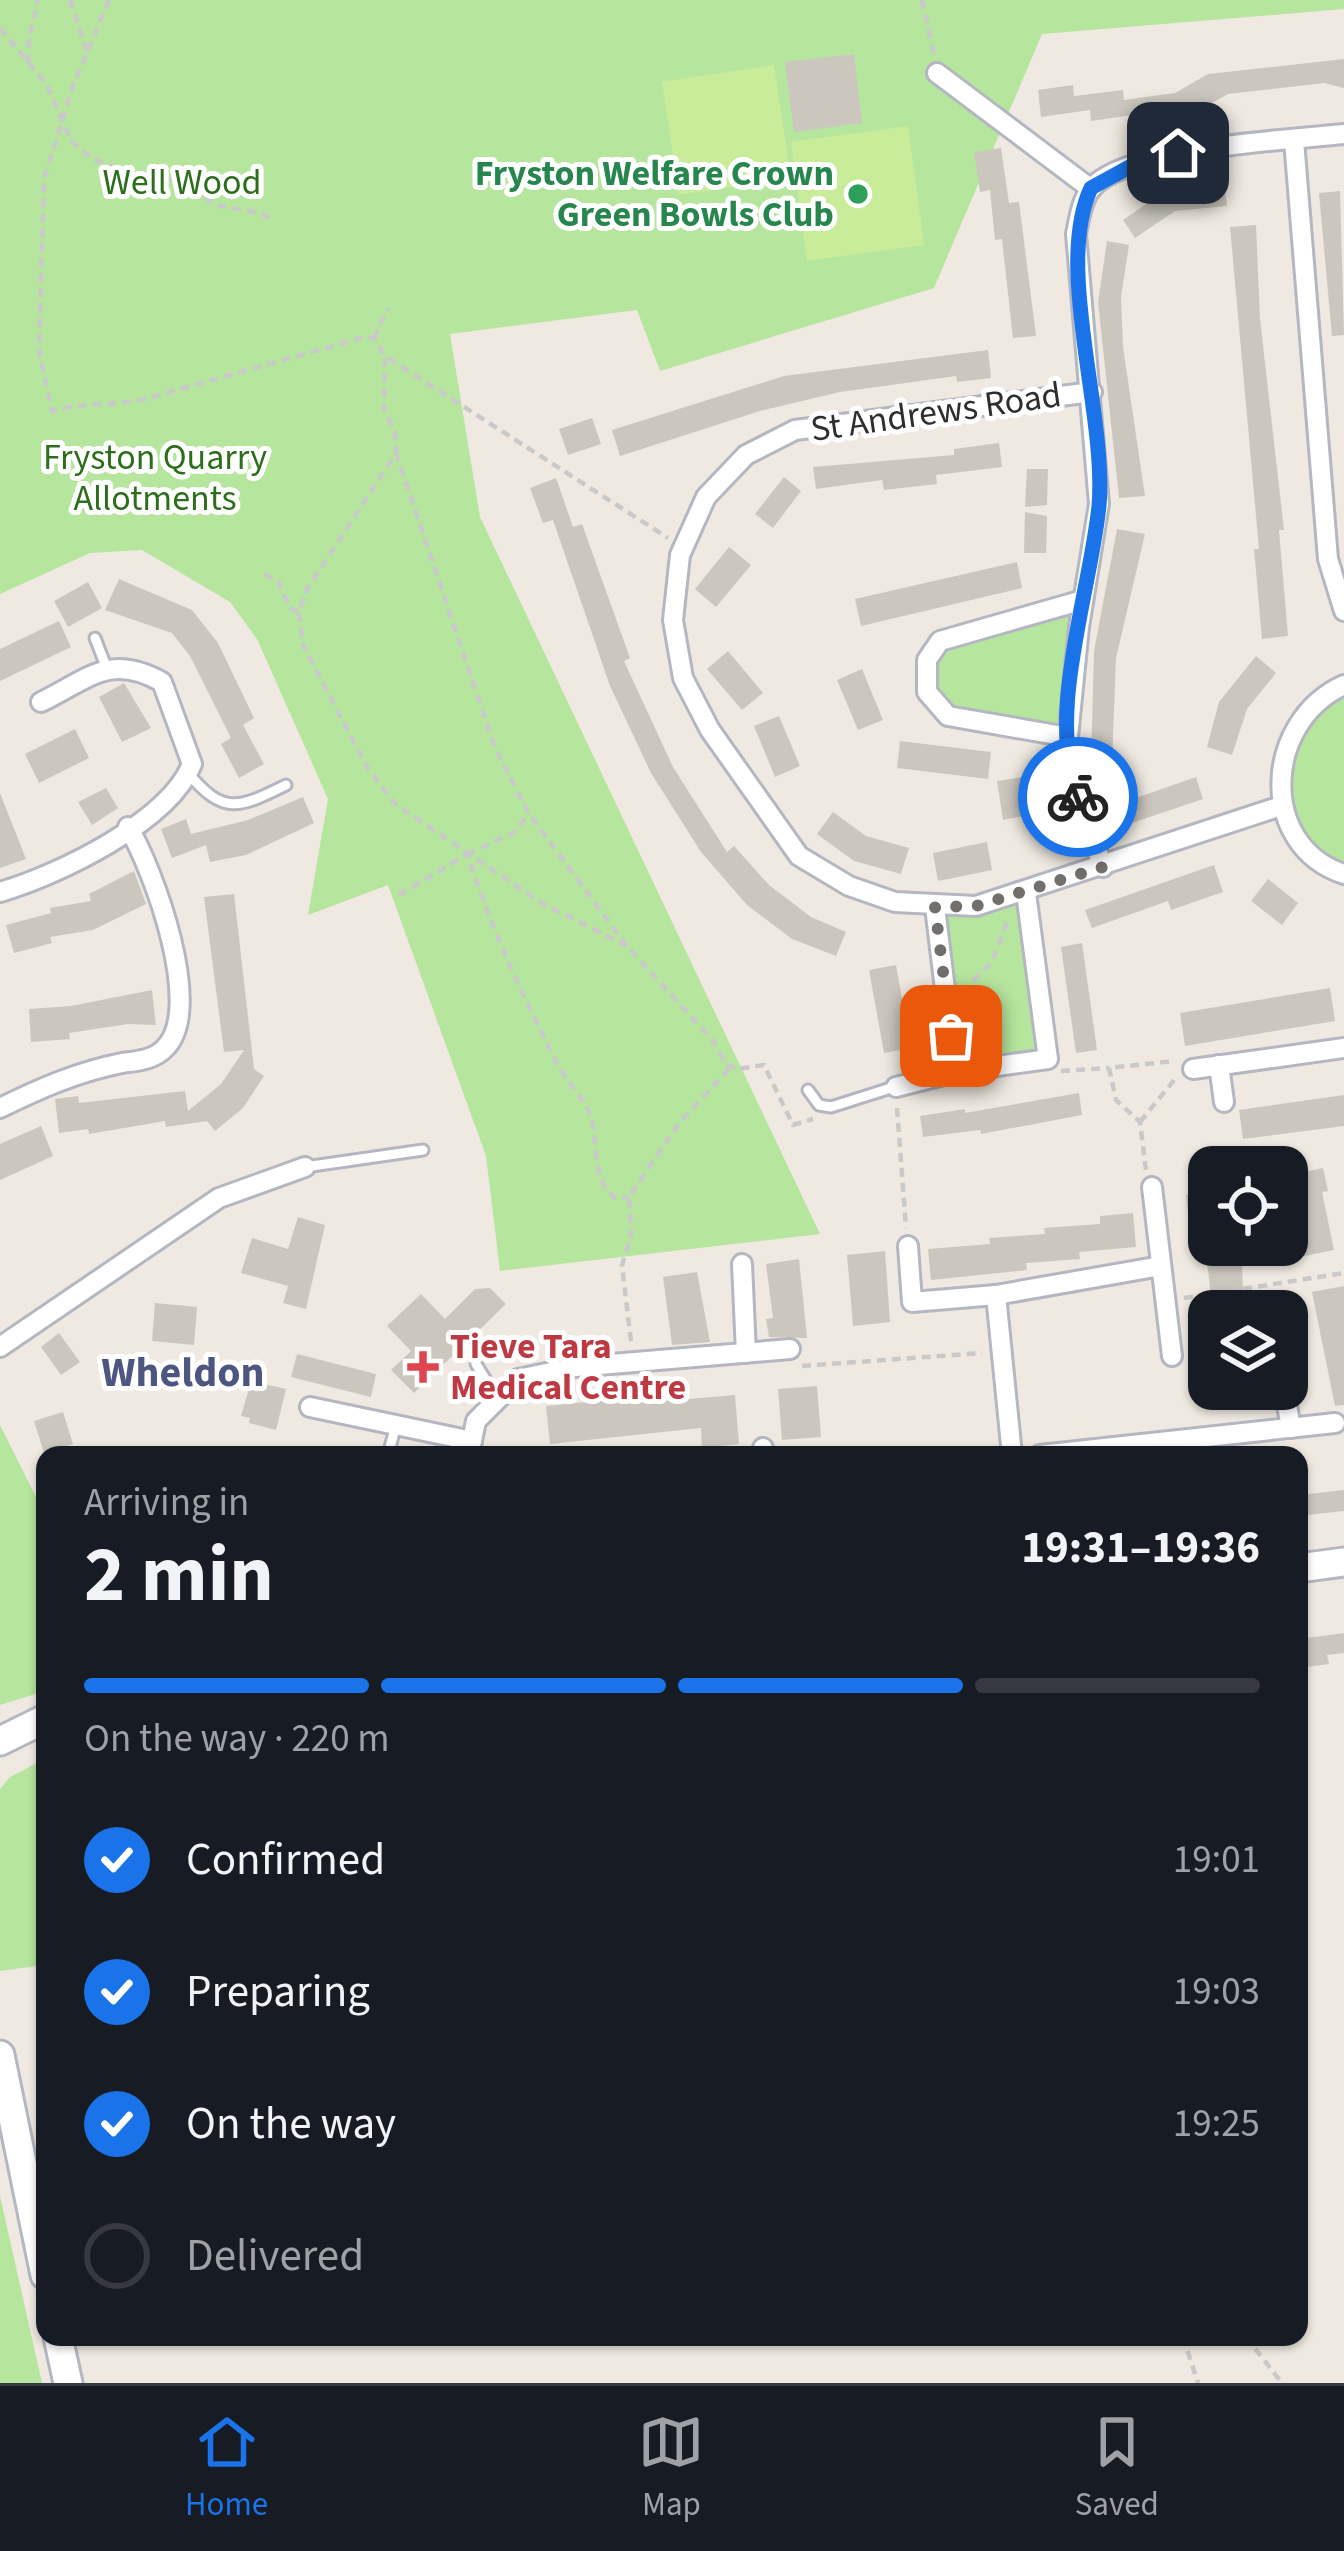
<!DOCTYPE html>
<meta charset="utf-8">
<style>
body{margin:0;font-family:"Source Sans 3",sans-serif;background:#20242c;color:#f1f3f6;height:100vh;display:flex;flex-direction:column;font-size:45px;white-space:nowrap}
*{box-sizing:border-box;margin:0}
p{font-size:39px;color:#9ea1a6}
.icon{flex:none;width:66px;height:66px;fill:none;stroke:currentColor;stroke-width:2;stroke-linecap:round;stroke-linejoin:round}
.map{position:relative;flex:1;overflow:hidden}
.sheet{position:absolute;left:36px;top:1446px;width:1272px;height:900px;display:flex;flex-direction:column;background:#171b24;border-radius:24px;box-shadow:0 3px 9px #0004}
.sheet>*{flex:none}
.tools{position:absolute;left:1188px;top:1146px;display:grid;gap:24px}
.tools a{display:grid;place-items:center;width:120px;height:120px;border-radius:24px;background:#171b24;box-shadow:0 3px 9px #0004;font-size:60px}
.pin{position:absolute;display:grid;place-items:center;width:102px;height:102px;color:#fff;margin:-51px;border-radius:24px;box-shadow:0 6px 18px #0006}
.courier{position:absolute;display:grid;place-items:center;width:120px;height:120px;margin:-60px;border:9px solid #1a73e8;border-radius:50%;background:#fff;color:#222;box-shadow:0 3px 15px #0007}
.summary em{font-style:normal;font-weight:700}
.summary div{display:flex;flex-direction:column-reverse}
.summary{display:flex;align-items:center;justify-content:space-between;height:204px;padding:0 48px}
h1{font-size:78px;font-weight:700;line-height:90px}
.bar{display:grid;grid-template-columns:repeat(4,1fr);gap:18px 12px;align-content:center;height:144px;padding:0 48px}
.bar i{height:15px;border-radius:9px;background:#363941}
.bar .selected{background:#1a73e8}
.bar p{grid-column:span 4}
ol{padding:0 48px;list-style:none}
li{display:flex;align-items:center;gap:36px;height:132px}
li p{margin-inline-start:auto}
li .icon{padding:12px;border-radius:50%;background:#1a73e8;color:#fff;stroke-width:4}
li:last-child{color:#9ea1a6}
li i{width:66px;height:66px;border:6px solid #363941;border-radius:50%}
.dock{display:flex;justify-content:space-around;align-items:center;height:168px;border-top:3px solid #363941;background:#171b24;font-size:33px;color:#9ea1a6}
.dock a{display:grid;justify-items:center;gap:6px}
.dock .selected{color:#1a73e8}
.map>svg:first-child{display:block}
</style>
<div class="map">
<svg width="1344" height="2383" viewBox="0 0 1344 2383">
<rect width="100%" height="100%" fill="#efe9e1"/>
<!-- green -->
<g fill="#b6e59e">
<path d="M0 0H1344V9L1042 34 934 288 660 371 637 310 450 334 480 517 820 1234 500 1271 486 1156 388 885 308 915 328 799 257 639 230 602 142 550 90 553 0 594Z"/>
<path d="M1083 600 1068 737 948 716 927 692 940 641Z"/>
<path d="M1344 685V874L1301 840 1281 771 1288 740Z"/>
<path d="M1026 893 1048 1059 955 1072 935 907Z"/>
<path d="M0 1425 45 1515V1691L0 1705Z"/>
<path d="M45 1759V1965L0 1971V1789L10 1777Z"/>
<path d="M0 2196 42 2383H0Z"/>
</g>
<!-- pitch -->
<g fill="#c9ec9a">
<path d="M774 65 791 178 679 195 662 82Z"/>
<path d="M908 126 924 245 807 261 791 142Z"/>
</g>
<!-- building -->
<g fill="#cbc7bf">
<path d="M854 54 862 123 794 132 785 62Z"/>
<path d="M1344 59V88L1324 83 1228 94 1183 119 1141 124 1140 114 1091 121 1090 110 1041 117 1038 90 1073 85 1074 96 1123 90 1124 100 1175 93 1208 74Z"/>
<path d="M1001 148 1009 203 1019 202 1036 336 1013 338 1002 239 995 240 990 190 980 192 974 152Z"/>
<path d="M1224 183 1227 206 1175 211 1135 238 1123 220 1168 189Z"/>
<path d="M1340 191 1344 335 1332 336 1319 193Z"/>
<path d="M1256 225 1260 319 1284 530H1279L1288 636 1262 639 1254 549H1259L1230 227Z"/>
<path d="M1107 241 1129 245 1121 297 1123 347 1145 496 1119 498 1098 302Z"/>
<path d="M988 350 991 378 957 382 956 376 840 392 760 411 620 456 612 430 784 376Z"/>
<path d="M592 418 601 444 568 455 559 429Z"/>
<path d="M999 443 1002 467 936 475 937 484 884 490 882 480 816 489 813 467 954 455V449Z"/>
<path d="M1027 469H1048L1047 505 1025 507Z"/>
<path d="M784 477 801 491 773 528 755 514Z"/>
<path d="M556 478 573 527 582 524 630 658 624 661 673 767 727 852 734 846 769 885 811 917 846 932 836 956 792 939 747 905 701 852 651 773 610 686 553 520 543 523 530 488Z"/>
<path d="M1025 512 1047 516 1046 553H1024Z"/>
<path d="M1117 529 1145 534 1116 658 1112 762 1091 763 1094 651Z"/>
<path d="M729 547 751 565 716 607 695 589Z"/>
<path d="M1017 562 1022 588 861 626 855 599Z"/>
<path d="M119 579 192 610 218 643 254 718 243 725 264 764 239 778 221 744 231 738 190 656 172 633 105 610Z"/>
<path d="M88 582 102 608 68 627 54 601Z"/>
<path d="M59 621 71 647 0 681V649Z"/>
<path d="M728 651 763 693 742 710 707 669Z"/>
<path d="M1256 656 1276 673 1247 709 1232 755 1207 747 1219 702Z"/>
<path d="M862 669 883 720 858 730 837 680Z"/>
<path d="M124 683 151 728 122 742 99 697Z"/>
<path d="M779 716 800 766 775 777 754 726Z"/>
<path d="M75 729 89 758 39 783 25 754Z"/>
<path d="M900 741 991 752 988 779 897 768Z"/>
<path d="M1023 777 1029 815 1003 820 997 781Z"/>
<path d="M1196 777 1203 799 1123 826 1116 805Z"/>
<path d="M106 788 118 808 92 825 78 802Z"/>
<path d="M0 793 26 859 0 868Z"/>
<path d="M303 797 314 823 246 855 210 862 206 845 172 858 161 829 186 819 191 834 248 820Z"/>
<path d="M833 812 866 836 909 848 901 874 854 861 817 834Z"/>
<path d="M987 842 992 870 938 881 933 853Z"/>
<path d="M1214 865 1223 892 1171 910 1168 901 1092 928 1085 910Z"/>
<path d="M134 871 146 904 93 930 50 937 52 943 14 953 6 925 51 913 50 908 91 901 89 894Z"/>
<path d="M1268 879 1298 903 1282 925 1251 901Z"/>
<path d="M234 894 254 1069 264 1076 243 1108 215 1131 207 1121 166 1127 165 1121 89 1134 88 1129 59 1133 55 1099 78 1096 79 1103 185 1091 188 1111 221 1084 244 1050 224 1052 204 897Z"/>
<path d="M1082 943 1097 1050 1076 1053 1061 947Z"/>
<path d="M896 965 911 1048 884 1053 869 970Z"/>
<path d="M1330 988 1335 1021 1185 1046 1180 1013Z"/>
<path d="M152 990 156 1025 128 1024 69 1033 70 1039 31 1042 29 1009 71 1006Z"/>
<path d="M1079 1093 1082 1115 981 1134 980 1130 923 1137 920 1116 965 1109V1113Z"/>
<path d="M1344 1095V1126L1243 1139 1239 1110Z"/>
<path d="M41 1126 53 1156 0 1180V1144Z"/>
<path d="M1323 1168 1328 1191 1322 1192 1334 1250 1300 1257 1287 1176Z"/>
<path d="M1209 1192V1228L1190 1230 1186 1195Z"/>
<path d="M1133 1213 1136 1247 1079 1252 1080 1259 1026 1263 1027 1270 931 1280 928 1249 990 1244 989 1238 1045 1234 1044 1228 1100 1224V1216Z"/>
<path d="M298 1217 325 1225 306 1309 283 1303 288 1286 241 1273 252 1238 288 1249Z"/>
<path d="M1205 1245H1241L1244 1311H1213Z"/>
<path d="M885 1251 890 1322 853 1326 847 1255Z"/>
<path d="M799 1259 807 1338 769 1337 766 1319 773 1318 766 1264Z"/>
<path d="M697 1272 710 1342 672 1345 663 1277Z"/>
<path d="M1344 1286V1405L1335 1406 1312 1292Z"/>
<path d="M490 1288 506 1304 414 1393 391 1370 411 1351 387 1326 421 1294 445 1319 475 1289Z"/>
<path d="M155 1303 197 1307 194 1345 152 1341Z"/>
<path d="M59 1333 80 1362 61 1375 41 1347Z"/>
<path d="M297 1354 376 1374 371 1397 291 1377Z"/>
<path d="M260 1383 286 1389 276 1430 249 1423 250 1418 241 1416 250 1385 259 1387Z"/>
<path d="M817 1386 821 1437 782 1440 778 1389Z"/>
<path d="M666 1394V1401L735 1395 739 1444 702 1448 701 1428 550 1444 546 1406Z"/>
<path d="M63 1412 73 1444 44 1453 34 1421Z"/>
<path d="M1344 1490V1511L1299 1516V1495Z"/>
<path d="M1344 1633V1653L1327 1655 1329 1664 1299 1668V1639Z"/>
</g>
<g fill="none" stroke-linecap="round" stroke-linejoin="round">
<!-- lane casing -->
<g stroke="#b4b7c1" stroke-width="15">
<g id="lane">
<path d="M95 638 107 669"/>
<path d="M188 773C224 816 239 808 286 785"/>
<path d="M808 1090 819 1105 831 1107 894 1087"/>
<path d="M305 1167 423 1150"/>
<path d="M476 1364 497 1398"/>
<path d="M388 1455 396 1425"/>
</g>
</g>
<!-- street casing -->
<g stroke="#b4b7c1" stroke-width="24">
<g id="street">
<path d="M937 73 1091 189"/>
<path d="M1294 140 1328 559 1344 611"/>
<path d="M1092 392 795 430 746 455 706 497 680 555 673 620 683 678 710 730 799 856 849 886 895 902 976 906 1281 806"/>
<path d="M1344 685C1263 722 1258 846 1344 874"/>
<path d="M1068 737 948 716 927 692V660L940 641 1083 600"/>
<path d="M1103 867 1073 785 1068 737 1079 627 1099 504 1076 234C1079 220 1081 202 1090 190 1123 147 1290 140 1344 134"/>
<path d="M0 892C58 875 169 822 192 764L162 682C110 653 90 678 41 702"/>
<path d="M935 907 955 1072 1048 1059 1026 893"/>
<path d="M1219 1065 1224 1102"/>
<path d="M1193 1069 1344 1048"/>
<path d="M896 1087 955 1072"/>
<path d="M0 1108C41 1088 77 1072 122 1063 137 1061 154 1060 165 1048 205 1009 153 868 128 827"/>
<path d="M1152 1187 1172 1356"/>
<path d="M908 1246 912 1302 996 1295 1161 1266"/>
<path d="M742 1264 746 1353"/>
<path d="M996 1295 1012 1455"/>
<path d="M0 1347 219 1198 305 1167"/>
<path d="M1285 1394 1291 1428"/>
<path d="M310 1407 472 1441"/>
<path d="M763 1448 764 1455"/>
<path d="M469 1455 476 1421 518 1379 575 1367 790 1349"/>
<path d="M1040 1455 1335 1423"/>
</g>
</g>
<!-- secondary casing -->
<g stroke="#b4b7c1" stroke-width="33">
<g id="secondary">
<path d="M1299 1568 1344 1562"/>
<path d="M0 1741 45 1719"/>
<path d="M0 2055 45 2275"/>
<path d="M58 2337 68 2383"/>
</g>
</g>
<!-- path -->
<g stroke="#c9c9c9" stroke-width="4.5" stroke-dasharray="9 6" stroke-linecap="butt">
<path d="M70 0 88 54"/>
<path d="M109 0 72 88 44 179 39 351 52 411C83 402 113 406 145 399L365 337 374 338 385 356"/>
<path d="M922 0 934 55"/>
<path d="M0 28 47 85 71 141 93 159 133 174 193 183C216 219 237 201 270 218"/>
<path d="M28 63 29 38 38 0"/>
<path d="M374 338 388 308"/>
<path d="M396 453 495 748 529 814 627 946 713 1041 726 1064 737 1069 764 1065 793 1125 813 1119"/>
<path d="M264 574 278 581 290 608 299 612"/>
<path d="M467 854 513 833 529 814"/>
<path d="M399 895 467 854C491 927 523 998 559 1067 568 1084 589 1102 592 1122 598 1149 592 1179 615 1198L629 1197"/>
<path d="M627 946 540 902 394 803 367 767 303 645 299 612 307 589 396 453 395 433 384 408 385 356 668 538"/>
<path d="M962 991 992 962 1009 917"/>
<path d="M1061 1071 1109 1068"/>
<path d="M897 1108 906 1228"/>
<path d="M1140 1122 1175 1079"/>
<path d="M1146 1170 1140 1122 1116 1100 1109 1068 1174 1061"/>
<path d="M1184 1298 1344 1273"/>
<path d="M631 1341 622 1266 631 1234 629 1197 679 1123 730 1068"/>
<path d="M802 1366 982 1353"/>
<path d="M1183 2337 1198 2383"/>
<path d="M1246 2337 1282 2383"/>
</g>
<!-- lane -->
<use href="#lane" stroke="#fff" stroke-width="9"/>
<!-- street -->
<use href="#street" stroke="#fff" stroke-width="18"/>
<!-- secondary -->
<use href="#secondary" stroke="#fff" stroke-width="27"/>
</g>
<g fill="none" stroke-linecap="round" stroke-linejoin="round">
<!-- done -->
<path stroke="#726f6d" stroke-width="12" stroke-dasharray="0 21.6" d="M951 1036 935 907 976 906 1103 867 1078 797"/>
<!-- route -->
<path stroke="#1a73e8" stroke-width="15" d="M1078 797C1046 713 1090 594 1099 506 1107 414 1054 267 1091 188L1133 165 1178 153"/>
</g>
<!-- markers -->
<circle fill="#2e9e5b" stroke="#fff" stroke-width="4.5" cx="858" cy="194" r="12"/>
<path fill="#e0444e" stroke="#fff" stroke-width="4.5" d="M417 1349h12v12h12v12h-12v12h-12v-12h-12v-12h12z"/>
<g text-anchor="middle" dominant-baseline="central" stroke-width="10" stroke-linejoin="round" paint-order="stroke">
<!-- leisure labels -->
<g font-size="36" font-weight="bold" fill="#27864d" stroke="#fff" text-anchor="end">
<text x="834" y="173">Fryston Welfare Crown<tspan x="834" dy="41">Green Bowls Club</tspan></text>
</g>
<!-- park labels -->
<g font-size="36" fill="#2c6e1b" stroke="#fff">
<text x="182" y="182">Well Wood</text>
<text x="155" y="457">Fryston Quarry<tspan x="155" dy="41">Allotments</tspan></text>
</g>
<!-- street labels -->
<g font-size="36" fill="#2e2e2e" stroke="#fff">
<text transform="translate(936 412) rotate(-8)">St Andrews Road</text>
</g>
<!-- health labels -->
<g font-size="36" font-weight="bold" fill="#be3a42" stroke="#fff" text-anchor="start">
<text x="450" y="1346">Tieve Tara<tspan x="450" dy="41">Medical Centre</tspan></text>
</g>
<!-- quarter labels -->
<g font-size="42" font-weight="bold" fill="#4d5680" stroke="#fff">
<text x="183" y="1373">Wheldon</text>
</g>
</g>
</svg>
<div class="tools">
<a><svg class="icon" aria-label="locate" viewBox="0 0 24 24"><circle cx="12" cy="12" r="6"/><path d="M12 2v4M12 18v4M2 12h4M18 12h4"/></svg></a>
<a><svg class="icon" aria-label="layers" viewBox="0 0 24 24"><path d="M12 4l9 5-9 5-9-5zM3 14l9 5 9-5"/></svg></a>
</div>
<div class="pin" style="left:951px;top:1036px;background:#ea580c"><svg class="icon" aria-label="bag" viewBox="0 0 24 24"><path d="M5 8h14l-1 12H6zM9 8a3 3 0 0 1 6 0"/></svg></div>
<div class="pin" style="left:1178px;top:153px;background:#1f2937"><svg class="icon" aria-label="home" viewBox="0 0 24 24"><path d="M3 11l9-7 9 7M6 9v11h12V9"/></svg></div>
<div class="courier" style="left:1078px;top:797px"><svg class="icon" aria-label="bike" viewBox="0 0 24 24"><circle cx="6" cy="16" r="4"/><circle cx="18" cy="16" r="4"/><path d="M6 16l4-8h5l3 8M10 8l3 8H6M13 5h3"/></svg></div>
<section class="sheet">
<div class="summary"><div><h1>2 min</h1><p>Arriving in</p></div><em>19:31–19:36</em></div>
<div class="bar"><i class="selected"></i><i class="selected"></i><i class="selected"></i><i></i><p>On the way · 220 m</p></div>
<ol>
<li><svg class="icon" aria-label="check" viewBox="0 0 24 24"><path d="M5 12l5 5 9-10"/></svg>Confirmed<p>19:01</p></li>
<li><svg class="icon" aria-label="check" viewBox="0 0 24 24"><path d="M5 12l5 5 9-10"/></svg>Preparing<p>19:03</p></li>
<li><svg class="icon" aria-label="check" viewBox="0 0 24 24"><path d="M5 12l5 5 9-10"/></svg>On the way<p>19:25</p></li>
<li><i></i>Delivered</li>
</ol>
</section>
</div>
<nav class="dock">
<a class="selected"><svg class="icon" aria-label="home" viewBox="0 0 24 24"><path d="M3 11l9-7 9 7M6 9v11h12V9"/></svg>Home</a>
<a><svg class="icon" aria-label="map" viewBox="0 0 24 24"><path d="M3 6l6-2 6 2 6-2v14l-6 2-6-2-6 2zM9 4v14M15 6v14"/></svg>Map</a>
<a><svg class="icon" aria-label="saved" viewBox="0 0 24 24"><path d="M7 4h10v16l-5-4-5 4z"/></svg>Saved</a>
</nav>
